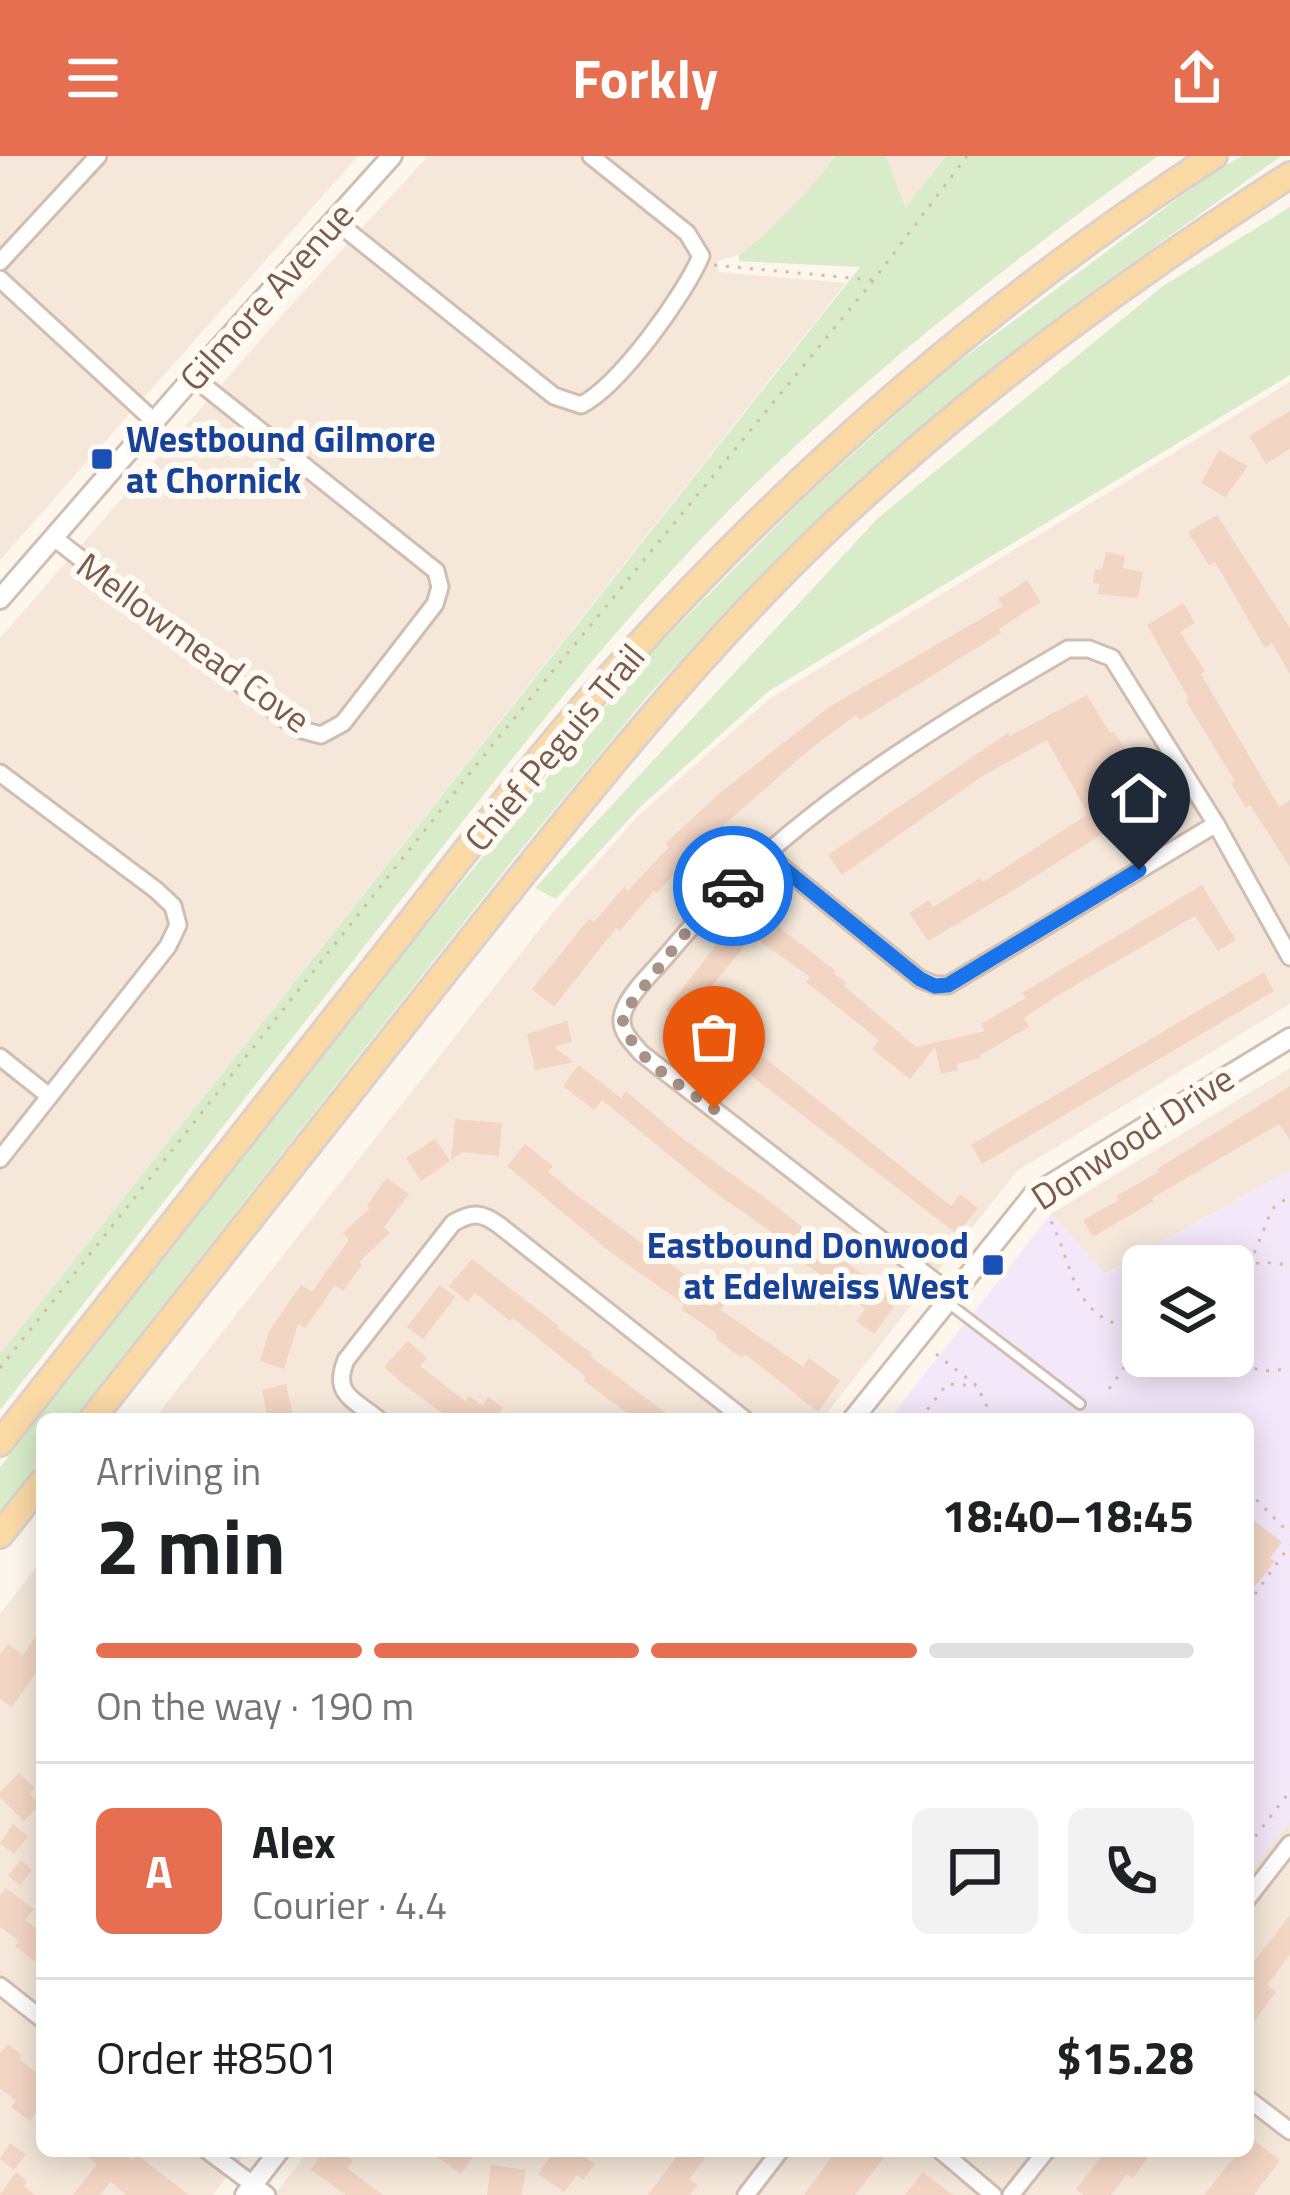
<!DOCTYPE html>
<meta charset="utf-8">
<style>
body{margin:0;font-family:"Titillium Web",sans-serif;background:#f2f2f2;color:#202124;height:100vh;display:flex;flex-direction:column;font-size:45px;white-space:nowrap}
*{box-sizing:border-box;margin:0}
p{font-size:39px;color:#757577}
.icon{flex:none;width:66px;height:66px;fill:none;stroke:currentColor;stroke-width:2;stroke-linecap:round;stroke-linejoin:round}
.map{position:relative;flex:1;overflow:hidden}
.details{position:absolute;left:36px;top:1257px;width:1218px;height:744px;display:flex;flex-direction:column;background:#fff;border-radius:18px;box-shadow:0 6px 30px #0003}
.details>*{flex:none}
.fabs{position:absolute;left:1122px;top:1089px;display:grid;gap:24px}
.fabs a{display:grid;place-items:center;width:132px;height:132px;border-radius:18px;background:#fff;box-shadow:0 6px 30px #0003;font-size:60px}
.pin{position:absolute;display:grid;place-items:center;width:102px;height:102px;color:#fff;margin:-123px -51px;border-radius:50% 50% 50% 0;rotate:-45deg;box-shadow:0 0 12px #0007}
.pin .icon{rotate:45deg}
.courier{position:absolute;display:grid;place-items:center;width:120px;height:120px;margin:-60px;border:9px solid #1a73e8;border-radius:50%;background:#fff;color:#222;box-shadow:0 3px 15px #0007}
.overview em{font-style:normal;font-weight:700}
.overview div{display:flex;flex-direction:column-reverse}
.overview{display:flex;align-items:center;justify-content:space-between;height:204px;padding:0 60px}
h1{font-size:78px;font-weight:700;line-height:90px}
.bar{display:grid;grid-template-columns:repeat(4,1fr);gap:18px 12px;align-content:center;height:144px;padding:0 60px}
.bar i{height:15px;border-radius:9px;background:#e0e0e0}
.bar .active{background:#e76f51}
.bar p{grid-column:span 4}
.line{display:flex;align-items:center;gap:30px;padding:0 60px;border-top:3px solid #e0e0e0}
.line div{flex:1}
.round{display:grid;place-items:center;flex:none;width:126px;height:126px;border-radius:18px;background:#f2f2f2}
header{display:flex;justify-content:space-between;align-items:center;height:156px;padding:0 60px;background:#e76f51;color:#fff;font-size:54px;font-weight:700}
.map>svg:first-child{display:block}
</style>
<header><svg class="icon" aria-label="menu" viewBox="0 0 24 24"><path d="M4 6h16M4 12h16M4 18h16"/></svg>Forkly<svg class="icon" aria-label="share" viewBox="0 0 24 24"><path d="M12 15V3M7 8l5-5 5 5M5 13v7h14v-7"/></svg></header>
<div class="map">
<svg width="1290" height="2039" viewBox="0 0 1290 2039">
<rect width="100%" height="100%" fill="#fdf6ec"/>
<!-- residential -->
<g fill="#f5e8da">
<path d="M0 0H358L0 404Z"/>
<path d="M428 0H835L795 52 739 99 718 105V116L846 127 0 1198V482L283 158Z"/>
<path d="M886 0H946L904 53Z"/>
<path d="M1290 226V848L1017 1015 822 1263H154L554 755 636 662 769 543Z"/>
<path d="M1290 912V1014L1105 1118 1051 1058Z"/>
<path d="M42 1404V1995H247L213 2039H0V1458Z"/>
<path d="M1290 1665V2039H274L309 1995H1248V1718Z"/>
</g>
<!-- education -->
<path fill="#f3e8fa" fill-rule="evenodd" d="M1290 1014V1665L1248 1718V1263H889L1051 1058 1106 1118ZM1143 1110H1233V1200H1143Z"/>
<!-- green -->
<g fill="#d8ecc9">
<path d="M835 0H886L905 52 946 0H1158C1031 91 905 188 790 295 645 429 525 586 404 740 269 911 135 1083 0 1254V1198L860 111 739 105V99C777 69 807 39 835 0Z"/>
<path d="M1242 0H1281L1076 147 914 280 744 437 651 536 516 700 73 1263H42V1302L0 1356V1311L419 779 640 508 807 339 941 219 1212 17Z"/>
<path d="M1290 51V219L769 535 640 651 556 743 535 732 878 362 1163 130Z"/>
</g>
<!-- building -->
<g fill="#f3d5c3">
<path d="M1290 255V293L1266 308 1249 280Z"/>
<path d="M1219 294 1248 310 1225 341 1201 327Z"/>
<path d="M1217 359 1290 472V518L1272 487 1265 492 1215 406 1209 409 1188 376Z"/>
<path d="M1106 396 1125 400 1123 412 1143 416 1138 442 1098 438 1100 428 1093 427 1095 413 1102 414Z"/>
<path d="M1027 424 1041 446 999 473 1001 477 860 564 856 559 809 594 674 713 677 716 657 737 654 735 620 775 616 772 554 851 532 833 589 763 594 766 624 731 628 735 669 691 666 687 721 636 829 551 1003 450 998 443Z"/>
<path d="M1183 447 1195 467 1180 476 1205 515 1201 518 1279 651 1290 644V711L1250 649 1246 652 1231 627 1235 625 1186 545 1189 543 1147 469Z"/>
<path d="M1087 539 1110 577 1114 575 1136 612 1132 614 1153 646 1009 737 928 785 909 757 929 744 933 751 980 722 983 726 1088 658 1047 584 981 621 842 719 828 699 1008 577 1010 580Z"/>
<path d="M1202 729 1236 784 1218 795 1195 760 1062 837 1024 862 1029 871 980 899 981 902 957 908 958 914 941 918 935 891 910 923 872 893 879 884 806 826 810 821 753 780 697 848 951 1050 960 1038 978 1052 957 1078 666 854 723 780 728 785 753 752 835 814 833 817 847 827 844 830 916 891 985 875 981 868 1026 842 1022 837Z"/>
<path d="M1264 816 1274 835 982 1008 971 989Z"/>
<path d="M567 865 572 886 554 891 574 906 535 914 527 878Z"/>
<path d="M579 909 621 942 626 935 683 983 768 1044 897 1146 874 1178 856 1165 865 1153 785 1092 788 1088 709 1032 602 944 594 954 563 930Z"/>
<path d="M1290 930V984L1279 968 1152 1042 1154 1045 1093 1081 1083 1064 1119 1044 1116 1040 1159 1016 1157 1013Z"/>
<path d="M455 963 502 967 499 1000 463 996 451 1004Z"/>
<path d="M435 983 450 1005 421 1025 406 1002Z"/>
<path d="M525 988 553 1010 548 1016 579 1041 725 1148 721 1154 803 1211 809 1202 840 1225 818 1256 745 1198 742 1202 715 1182 717 1178 681 1153 684 1148 614 1099 507 1010Z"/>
<path d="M387 1022 409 1038 384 1071 390 1077 359 1106 362 1109 343 1135 335 1129 305 1172 298 1168 284 1213 260 1205 269 1175 301 1129 312 1136 349 1084 343 1077 370 1052 367 1049Z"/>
<path d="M472 1103 559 1170 557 1172 592 1197 590 1200 674 1263H635L584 1225 586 1221 513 1162 510 1165 475 1137 468 1146 449 1130Z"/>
<path d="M440 1129 455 1141 423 1183 407 1171Z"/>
<path d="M408 1185 427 1202 420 1210 465 1245 469 1240 482 1250 488 1241 503 1252 497 1261 501 1263H450L403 1228 384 1211Z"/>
<path d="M286 1228 294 1263H268L262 1234Z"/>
<path d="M1248 1360 1282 1386 1270 1402 1275 1405 1248 1439Z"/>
<path d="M42 1471V1508L12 1551 0 1543V1499L8 1488 23 1499Z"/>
<path d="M19 1617 35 1632 29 1638 40 1648 24 1665 0 1642V1636Z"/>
<path d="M13 1668 28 1680 14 1698 0 1687Z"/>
<path d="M21 1704 32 1714 20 1729 8 1720Z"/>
<path d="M6 1732 34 1753 25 1764 42 1778V1811L15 1790 19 1785 0 1771V1740Z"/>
<path d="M1290 1759V1799L1267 1829 1276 1836 1248 1873V1813Z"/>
<path d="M8 1888 22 1899 19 1903 42 1921V1950L30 1965 11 1951 16 1945 0 1932V1897Z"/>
<path d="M1248 1980 1280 2004 1254 2039H1204L1239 1995H1248Z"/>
<path d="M10 1987 26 1999 14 2014 0 2003Z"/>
<path d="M80 1995H121L133 2004 137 1999 189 2039H126L111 2026 100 2039H73L97 2008Z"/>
<path d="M331 1995H339L353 2005 347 2012 383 2039H346L311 2014 321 1999 325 2003Z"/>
<path d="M429 1995H477L461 2018Z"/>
<path d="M554 1995H577L595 2008 583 2024 577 2019 564 2036 538 2018Z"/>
<path d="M681 1995H710L689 2023 698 2029 690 2039H648Z"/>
<path d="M836 1995H889L855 2039H804Z"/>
<path d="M1106 1995H1140L1148 2001 1133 2022 1127 2018 1111 2039H1084L1076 2033Z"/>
<path d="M491 2009 526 2014 522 2039H487Z"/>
<path d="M16 2016 27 2025 24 2030 35 2039H0Z"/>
<path d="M923 2016 953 2039H905Z"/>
</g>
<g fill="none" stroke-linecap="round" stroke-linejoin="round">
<!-- service casing -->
<g stroke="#d1beb0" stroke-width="14">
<path id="service" d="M947 1146 1080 1248"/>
</g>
<!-- minor casing -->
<g stroke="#d1beb0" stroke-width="21">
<g id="minor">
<path d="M334 64 554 240 581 249C619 230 684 140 701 100L687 77 591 0"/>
<path d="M0 106 98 0"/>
<path d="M0 123 155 266"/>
<path d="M53 381 298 573 321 579 343 567 435 448 440 431 436 415 193 221"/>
<path d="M0 617 156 734 173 750 178 769 168 790 0 1003"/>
<path d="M766 698 920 823 935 829H948L1216 668"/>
<path d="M0 901 49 940"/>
<path d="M951 1138 641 897C631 885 618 874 623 857 630 836 653 816 667 799 776 667 922 578 1068 493H1089L1112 502 1216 668 1290 801"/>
<path d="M378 1263C353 1243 332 1238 346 1204L453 1067C472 1056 481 1056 499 1069L744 1263"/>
<path d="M1248 1742 1290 1688"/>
<path d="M0 1830 42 1863"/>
<path d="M1248 1943 1290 1975"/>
<path d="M208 1995 267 2039"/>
<path d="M941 1995 993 2039"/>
<path d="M746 2039 780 1995"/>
<path d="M1011 2039 1046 1995"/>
</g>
</g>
<!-- tertiary casing -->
<g stroke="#d1beb0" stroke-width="24">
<g id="tertiary">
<path d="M0 443 193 221 392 0"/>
<path d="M853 1263 1033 1039 1290 882"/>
<path d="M245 2039 279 1995"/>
</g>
</g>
<!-- primary casing -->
<g stroke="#dad1cd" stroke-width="30">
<g id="primary">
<path d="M92 1263C213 1109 335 955 457 801 573 655 689 506 824 377 966 241 1125 125 1290 19"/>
<path d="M0 1287C124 1130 247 973 371 816 453 712 533 605 623 506 797 314 995 141 1214 0"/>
<path d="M0 1379 42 1326"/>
</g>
</g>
<!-- path -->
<g stroke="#d9b8a5" stroke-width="3" stroke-dasharray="3 9" stroke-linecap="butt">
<path d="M714 109 872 124"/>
<path d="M1045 1055C1076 1104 1066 1168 1143 1173"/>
<path d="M1250 1108 1272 1053 1290 1040"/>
<path d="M1233 1114 1262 1106 1290 1109"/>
<path d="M936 1198 977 1230 993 1263"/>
<path d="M1208 1200 1264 1215 1290 1213"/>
<path d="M0 1212 489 593 873 125 967 0"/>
<path d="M1109 1233 1143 1185"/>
<path d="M920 1263 947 1228 976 1230"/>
<path d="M1248 1335 1290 1378"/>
<path d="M1248 1448 1290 1389"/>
<path d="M1248 1690 1290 1635"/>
</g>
<!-- service -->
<use href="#service" stroke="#fff" stroke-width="8"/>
<!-- minor -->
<use href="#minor" stroke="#fff" stroke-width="15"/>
<!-- tertiary -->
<use href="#tertiary" stroke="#fff" stroke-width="18"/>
<!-- primary -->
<use href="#primary" stroke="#fbd9a5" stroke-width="24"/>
</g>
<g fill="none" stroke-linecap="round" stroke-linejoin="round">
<!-- done -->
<path stroke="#a89285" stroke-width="12" stroke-dasharray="0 21.6" d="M714 953C683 930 626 900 622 859L691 770 733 730"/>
<!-- route -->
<path stroke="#1a73e8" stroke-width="15" d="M733 730 766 698 920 823 935 830 948 829 1139 714"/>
</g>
<!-- markers -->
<g fill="#1a4fb4" stroke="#fffaf3" stroke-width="4.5">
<rect x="90" y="291" width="24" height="24" rx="6"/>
<rect x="981" y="1097" width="24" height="24" rx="6"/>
</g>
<g text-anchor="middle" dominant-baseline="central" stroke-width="12" stroke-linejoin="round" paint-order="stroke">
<!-- street labels -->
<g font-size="36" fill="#7a5c4d" stroke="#fffaf3">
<text transform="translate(266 140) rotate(-48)">Gilmore Avenue</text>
<text transform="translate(194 486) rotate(36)">Mellowmead Cove</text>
<text transform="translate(554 591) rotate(-50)">Chief Peguis Trail</text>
<text transform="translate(1132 981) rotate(-33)">Donwood Drive</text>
</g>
<!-- transit labels -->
<g font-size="36" font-weight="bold" fill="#164399" stroke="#fffaf3" text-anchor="start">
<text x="126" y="282">Westbound Gilmore<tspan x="126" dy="41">at Chornick</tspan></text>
<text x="969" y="1088" text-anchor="end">Eastbound Donwood<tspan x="969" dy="41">at Edelweiss West</tspan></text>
</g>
</g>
</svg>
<div class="fabs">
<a><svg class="icon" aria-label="layers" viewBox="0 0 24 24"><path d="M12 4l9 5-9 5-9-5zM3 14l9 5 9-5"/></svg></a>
</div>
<div class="pin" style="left:714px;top:953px;background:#ea580c"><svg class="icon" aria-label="bag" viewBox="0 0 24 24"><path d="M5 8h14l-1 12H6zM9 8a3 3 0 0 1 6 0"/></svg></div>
<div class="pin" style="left:1139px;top:714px;background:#1f2937"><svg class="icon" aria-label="home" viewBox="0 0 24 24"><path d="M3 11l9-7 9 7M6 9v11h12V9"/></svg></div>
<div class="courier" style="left:733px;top:730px"><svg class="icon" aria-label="car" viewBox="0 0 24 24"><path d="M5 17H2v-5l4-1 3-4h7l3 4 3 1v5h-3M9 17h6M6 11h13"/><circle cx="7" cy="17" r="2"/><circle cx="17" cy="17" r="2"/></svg></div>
<section class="details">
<div class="overview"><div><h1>2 min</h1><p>Arriving in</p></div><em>18:40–18:45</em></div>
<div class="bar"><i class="active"></i><i class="active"></i><i class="active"></i><i></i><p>On the way · 190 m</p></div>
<div class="line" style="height:216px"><b class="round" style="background:#e76f51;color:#fff">A</b><div><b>Alex</b><p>Courier · 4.4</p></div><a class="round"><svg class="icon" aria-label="chat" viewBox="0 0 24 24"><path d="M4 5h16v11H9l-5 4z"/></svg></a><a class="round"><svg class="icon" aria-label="phone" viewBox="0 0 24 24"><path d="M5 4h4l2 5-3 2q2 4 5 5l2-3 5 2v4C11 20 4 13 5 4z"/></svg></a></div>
<div class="line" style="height:156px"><div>Order #8501</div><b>$15.28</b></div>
</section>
</div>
